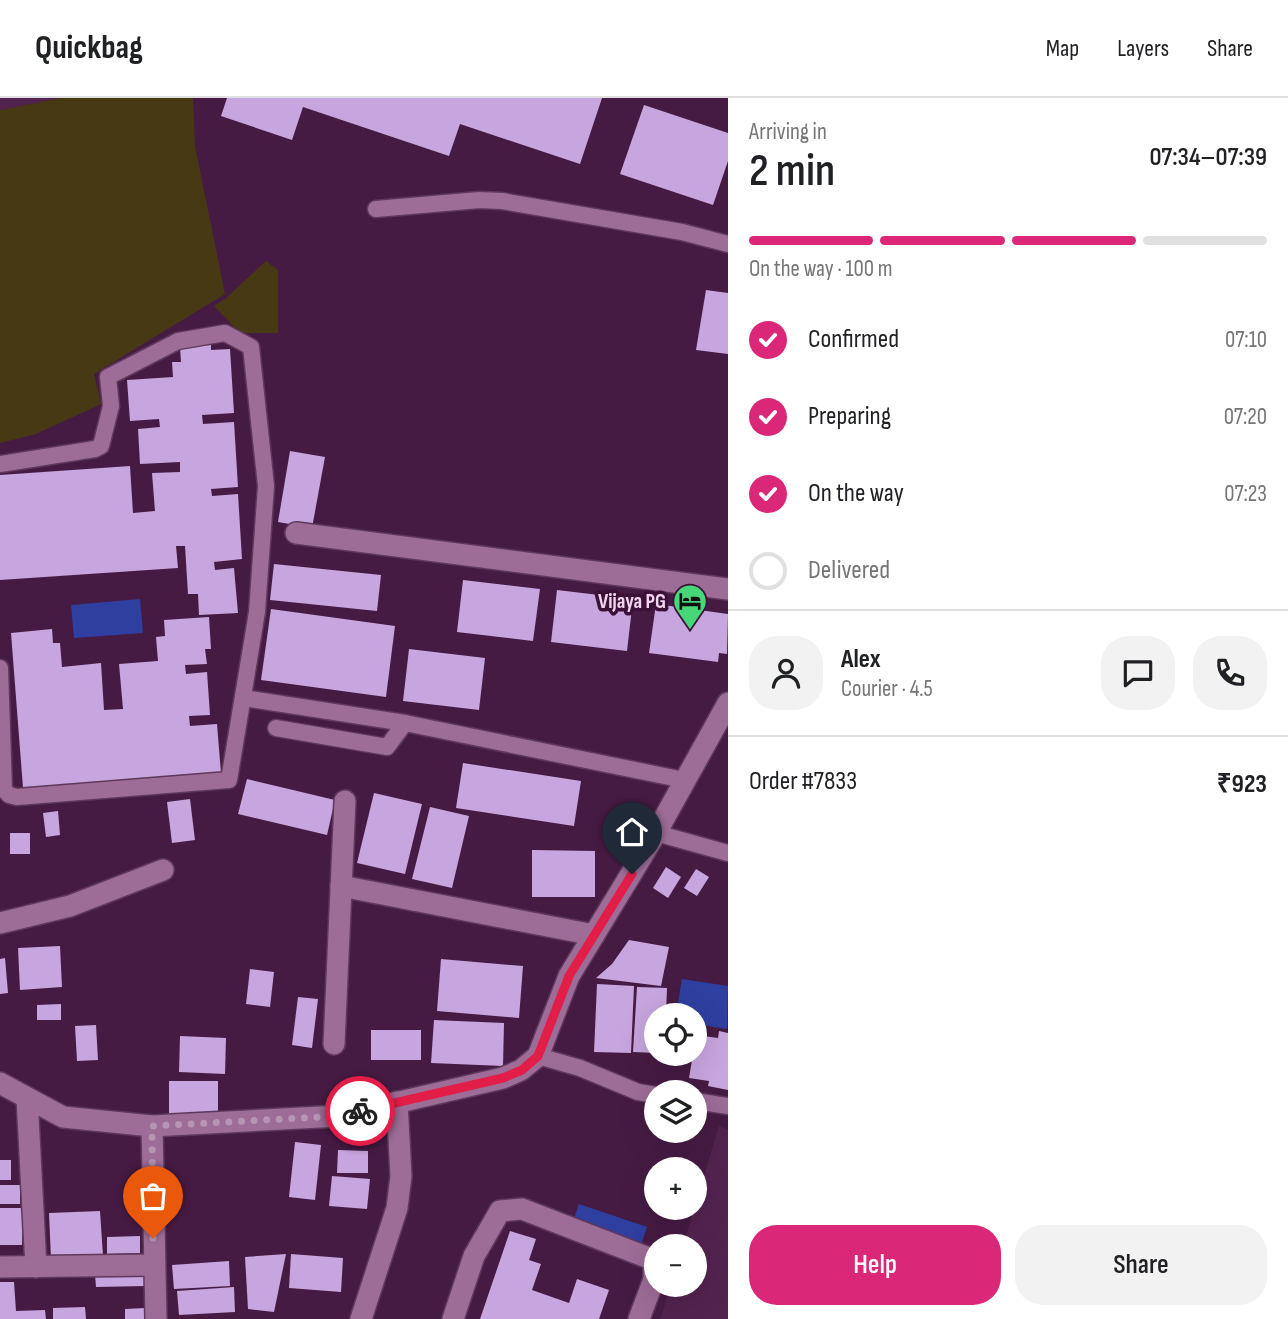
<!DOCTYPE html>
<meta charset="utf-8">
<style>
body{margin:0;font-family:"Sofia Sans Condensed",sans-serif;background:#f2f2f2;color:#202124;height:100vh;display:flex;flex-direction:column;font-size:26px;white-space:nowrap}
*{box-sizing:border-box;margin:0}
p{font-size:23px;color:#757577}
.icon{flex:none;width:38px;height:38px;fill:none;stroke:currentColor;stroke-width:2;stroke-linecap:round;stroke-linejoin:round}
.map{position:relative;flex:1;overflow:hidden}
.panel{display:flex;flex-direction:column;background:#fff;width:560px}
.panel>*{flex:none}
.buttons{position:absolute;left:644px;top:905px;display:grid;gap:14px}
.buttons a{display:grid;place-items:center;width:63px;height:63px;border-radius:50%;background:#fff;box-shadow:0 7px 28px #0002;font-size:35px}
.pin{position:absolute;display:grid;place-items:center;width:60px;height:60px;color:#fff;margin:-72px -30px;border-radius:50% 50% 50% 0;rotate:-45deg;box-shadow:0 0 7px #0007}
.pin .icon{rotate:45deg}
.courier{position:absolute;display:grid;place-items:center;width:70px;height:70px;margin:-35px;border:5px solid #e11d48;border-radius:50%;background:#fff;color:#222;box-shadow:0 2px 9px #0007}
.headline em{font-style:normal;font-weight:600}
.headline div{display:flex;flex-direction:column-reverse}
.headline{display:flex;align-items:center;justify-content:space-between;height:119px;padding:0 21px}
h1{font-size:46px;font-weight:600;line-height:52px}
.bar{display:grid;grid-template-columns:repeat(4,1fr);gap:10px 7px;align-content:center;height:84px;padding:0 21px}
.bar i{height:9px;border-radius:5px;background:#e0e0e0}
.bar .selected{background:#db2777}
.bar p{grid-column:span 4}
.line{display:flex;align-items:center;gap:18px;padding:0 21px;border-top:2px solid #e0e0e0}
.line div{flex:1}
.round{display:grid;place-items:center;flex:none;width:74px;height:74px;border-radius:28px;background:#f2f2f2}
ol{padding:0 21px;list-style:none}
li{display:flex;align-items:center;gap:21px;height:77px}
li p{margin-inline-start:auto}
li .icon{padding:7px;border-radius:50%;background:#db2777;color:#fff;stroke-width:4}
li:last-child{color:#757577}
li i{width:38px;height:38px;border:4px solid #e0e0e0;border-radius:50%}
.primary-button{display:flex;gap:14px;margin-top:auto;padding:14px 21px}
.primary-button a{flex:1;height:80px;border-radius:28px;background:#db2777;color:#fff;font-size:28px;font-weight:600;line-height:80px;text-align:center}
.primary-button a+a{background:#f2f2f2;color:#202124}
header{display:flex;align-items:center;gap:42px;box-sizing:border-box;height:98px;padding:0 35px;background:#fff;border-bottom:2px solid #e0e0e0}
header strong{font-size:33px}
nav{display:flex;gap:38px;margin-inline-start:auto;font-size:24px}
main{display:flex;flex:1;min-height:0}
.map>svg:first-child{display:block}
</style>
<header>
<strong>Quickbag</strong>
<nav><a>Map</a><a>Layers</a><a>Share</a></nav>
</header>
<main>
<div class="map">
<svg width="728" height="1221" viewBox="0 0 728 1221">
<rect width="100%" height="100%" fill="#461b43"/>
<!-- built -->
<g fill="#53234f">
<path d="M0 0H61L0 12Z"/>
<path d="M719 1028 728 1032V1221H660L671 1187 695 1186V1148H683Z"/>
</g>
<!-- green -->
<g fill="#463914">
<path d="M61 0H193L195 48 225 196 94 276 101 306 36 336 0 345V12Z"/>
<path d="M266 163 278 172V235H240L214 208 225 201Z"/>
</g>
<!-- water -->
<g fill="#2f3fa0">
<path d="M140 501 143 535 74 540 71 507Z"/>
<path d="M682 881 728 888 727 931 695 926V917H676Z"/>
<path d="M579 1106 647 1129 636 1162 568 1139Z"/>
</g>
<!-- building -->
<g fill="#c7a5de">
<path d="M227 0H602L580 66 460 26 449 58 303 9 292 42 221 18Z"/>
<path d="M644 7 728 35V63L713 107 620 76Z"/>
<path d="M706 192 728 195V256L696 252Z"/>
<path d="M211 247V252L230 251 234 315 202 317 203 326 234 324 238 389 211 391 212 398 238 396 242 461 214 464 215 472 234 470 238 515 199 517 198 496H188L185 448H176L178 470 0 482V377L130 368 133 415 155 413 152 375 180 374V364L140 366 138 331 160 329 159 321 130 323 127 282 173 279 172 264H181L180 249Z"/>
<path d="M290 353 325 359 312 430 278 424Z"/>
<path d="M274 466 381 477 377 513 270 502Z"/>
<path d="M463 482 540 491 533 543 457 534Z"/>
<path d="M557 492 633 501 627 553 551 544Z"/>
<path d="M656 506 728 516 727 556 719 555 718 564 649 555Z"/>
<path d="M271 511 395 528 386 599 261 582Z"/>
<path d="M209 519 211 551H205L207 566 185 567 186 576 207 574 210 617 189 618 190 628 217 626 221 675 23 690 11 535 52 531 53 545H60L62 569 101 565 104 612 123 611 119 566 158 563 156 539 165 538 164 522Z"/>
<path d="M409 551 485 560 479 612 403 603Z"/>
<path d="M463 665 581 683 574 728 456 710Z"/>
<path d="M247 681 335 702 327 737 238 716Z"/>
<path d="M374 695 422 706 405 776 357 765Z"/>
<path d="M190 701 195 742 172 745 167 704Z"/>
<path d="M430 709 469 718 452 790 412 781Z"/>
<path d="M58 713 60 737 46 739 43 715Z"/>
<rect x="10" y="735" width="20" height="21"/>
<path d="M532 752 595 753V799H532Z"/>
<path d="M666 769 681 779 668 800 653 790Z"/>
<path d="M696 771 709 779 697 798 684 790Z"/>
<path d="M629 842 669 849 661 888 596 880 612 866Z"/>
<path d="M60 848 62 889 20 892 18 850Z"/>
<path d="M5 860 8 895 0 896V861Z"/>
<path d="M441 861 523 868 519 920 437 913Z"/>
<path d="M250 871 274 874 270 909 246 906Z"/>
<path d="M597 886 634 888 631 955 594 954Z"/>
<path d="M637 889 667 890 666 917H656V955L633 954Z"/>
<path d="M298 899 318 901 312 950 292 947Z"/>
<path d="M61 906V922H37V907Z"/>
<path d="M434 922 504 925 503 968 431 965Z"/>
<path d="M96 927 98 962 77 963 75 928Z"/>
<rect x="371" y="932" width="50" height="30"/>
<path d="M719 933 728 935V992L708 988 709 983 689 980 693 956H695L696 937 718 940Z"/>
<path d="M180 938 226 940 225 976 179 974Z"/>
<rect x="169" y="983" width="49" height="35"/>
<path d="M295 1044 321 1047 315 1102 289 1099Z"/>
<path d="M338 1052 368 1053V1075H337Z"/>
<rect x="0" y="1062" width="11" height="20"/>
<path d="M332 1078 370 1081 367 1111 329 1108Z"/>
<rect x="0" y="1087" width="20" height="19"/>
<path d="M0 1110H23L22 1147H0Z"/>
<path d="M100 1113 103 1158 51 1161 49 1115Z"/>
<path d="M510 1133 536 1141 529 1162 541 1166 532 1192 569 1205 577 1181 609 1192 599 1221H480Z"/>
<path d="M140 1138V1155L107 1156V1139Z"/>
<path d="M286 1156 274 1214 248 1211 245 1159Z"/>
<path d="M291 1156 343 1160 341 1194 289 1190Z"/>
<path d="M229 1163 230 1188 174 1191 172 1167Z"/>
<path d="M147 1175V1188L96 1189 95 1177Z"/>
<path d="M0 1184H14L16 1213 45 1212 46 1221H0Z"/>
<path d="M234 1189 235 1214 179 1217 177 1193Z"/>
<path d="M85 1209 86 1221H53V1210Z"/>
<path d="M145 1210V1221H125V1211Z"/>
</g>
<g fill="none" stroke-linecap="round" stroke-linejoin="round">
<!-- service casing -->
<g stroke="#5e395c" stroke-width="19">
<g id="service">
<path d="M376 111 479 102 502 103 682 134 728 146"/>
<path d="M0 366 95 351 101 348 111 308 108 279 178 243 225 235 251 249 266 388 257 514 229 682 17 699 9 697 4 691 0 570"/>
<path d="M244 600 405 625 684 682"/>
<path d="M276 630 387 649 405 625"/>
<path d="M656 735 728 755"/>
<path d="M538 958 580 970 638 994 656 997"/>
<path d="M695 1003 728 1008"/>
</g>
</g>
<!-- minor casing -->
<g stroke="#5e395c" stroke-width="24">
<g id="minor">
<path d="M296 435 728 491"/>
<path d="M341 788 594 837"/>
<path d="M0 825 70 808 163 772"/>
<path d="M334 946 345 703"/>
<path d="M27 1000 36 1169"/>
<path d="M152 1028 156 1221"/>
<path d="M0 1169 153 1167"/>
<path d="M453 1221 474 1158 500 1113 522 1111 654 1162V1181L639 1221"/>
</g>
</g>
<!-- tertiary casing -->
<g stroke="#5e395c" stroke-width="24">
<g id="tertiary">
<path d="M0 985 63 1019 152 1028 339 1018 503 980 521 972 538 958 569 878 656 735 728 605"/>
<path d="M361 1221 397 1110 401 1078 397 1004"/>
</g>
</g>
<!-- service -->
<use href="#service" stroke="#9d6c97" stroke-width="16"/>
<!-- minor -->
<use href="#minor" stroke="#9d6c97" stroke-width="21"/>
<!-- tertiary -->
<use href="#tertiary" stroke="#9d6c97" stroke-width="21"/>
</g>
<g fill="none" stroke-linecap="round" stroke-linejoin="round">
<!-- done -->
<path stroke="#b595b2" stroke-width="7" stroke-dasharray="0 12.6" d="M153 1140 152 1028 339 1018 360 1013"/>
<!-- route -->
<path stroke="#e11d48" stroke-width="9" d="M360 1013 503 980 522 972 538 958 569 878 632 776"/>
</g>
<!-- icons -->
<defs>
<g id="hotel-pin" transform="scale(1.75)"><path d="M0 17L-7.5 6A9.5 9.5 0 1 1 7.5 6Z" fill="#48d778" stroke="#3b1138"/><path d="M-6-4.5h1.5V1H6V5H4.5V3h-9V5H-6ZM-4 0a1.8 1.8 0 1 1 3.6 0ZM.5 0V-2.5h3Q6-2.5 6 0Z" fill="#111"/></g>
</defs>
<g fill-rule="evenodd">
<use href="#hotel-pin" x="690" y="503"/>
</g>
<g text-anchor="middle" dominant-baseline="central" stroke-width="7" stroke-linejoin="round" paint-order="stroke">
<!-- poi labels -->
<g font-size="21" font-weight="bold" fill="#f1d6ed" stroke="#3b1138" text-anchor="end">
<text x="666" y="503">Vijaya PG</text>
</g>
</g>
</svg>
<div class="buttons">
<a><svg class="icon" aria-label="locate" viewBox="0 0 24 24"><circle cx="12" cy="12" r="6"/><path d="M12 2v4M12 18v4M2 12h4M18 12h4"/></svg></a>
<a><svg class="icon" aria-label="layers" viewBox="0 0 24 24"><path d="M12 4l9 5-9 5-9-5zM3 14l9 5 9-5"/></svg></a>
<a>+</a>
<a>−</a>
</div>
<div class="pin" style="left:153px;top:1140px;background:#ea580c"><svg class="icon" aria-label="bag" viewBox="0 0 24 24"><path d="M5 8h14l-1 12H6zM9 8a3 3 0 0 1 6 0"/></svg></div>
<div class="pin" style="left:632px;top:776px;background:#1f2937"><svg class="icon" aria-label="home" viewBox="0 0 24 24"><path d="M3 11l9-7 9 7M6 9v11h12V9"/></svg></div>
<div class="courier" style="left:360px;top:1013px"><svg class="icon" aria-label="bike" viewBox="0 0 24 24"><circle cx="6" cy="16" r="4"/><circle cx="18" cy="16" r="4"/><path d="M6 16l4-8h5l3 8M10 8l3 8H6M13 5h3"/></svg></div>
</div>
<section class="panel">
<div class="headline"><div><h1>2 min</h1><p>Arriving in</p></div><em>07:34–07:39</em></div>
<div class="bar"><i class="selected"></i><i class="selected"></i><i class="selected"></i><i></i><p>On the way · 100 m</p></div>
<ol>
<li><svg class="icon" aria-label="check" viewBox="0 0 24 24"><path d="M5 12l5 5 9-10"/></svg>Confirmed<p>07:10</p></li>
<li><svg class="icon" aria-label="check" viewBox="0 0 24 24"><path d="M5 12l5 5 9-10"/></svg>Preparing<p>07:20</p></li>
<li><svg class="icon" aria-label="check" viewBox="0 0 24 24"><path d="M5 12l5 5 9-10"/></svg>On the way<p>07:23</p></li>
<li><i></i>Delivered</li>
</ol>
<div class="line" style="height:126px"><a class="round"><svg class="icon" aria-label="person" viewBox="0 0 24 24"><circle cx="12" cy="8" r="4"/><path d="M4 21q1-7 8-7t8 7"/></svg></a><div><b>Alex</b><p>Courier · 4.5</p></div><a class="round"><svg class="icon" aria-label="chat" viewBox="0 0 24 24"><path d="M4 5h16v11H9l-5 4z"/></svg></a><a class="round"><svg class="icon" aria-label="phone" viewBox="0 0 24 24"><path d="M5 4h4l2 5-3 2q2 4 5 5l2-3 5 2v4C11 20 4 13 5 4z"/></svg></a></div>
<div class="line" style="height:91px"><div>Order #7833</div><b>₹923</b></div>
<div class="primary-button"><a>Help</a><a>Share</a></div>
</section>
</main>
